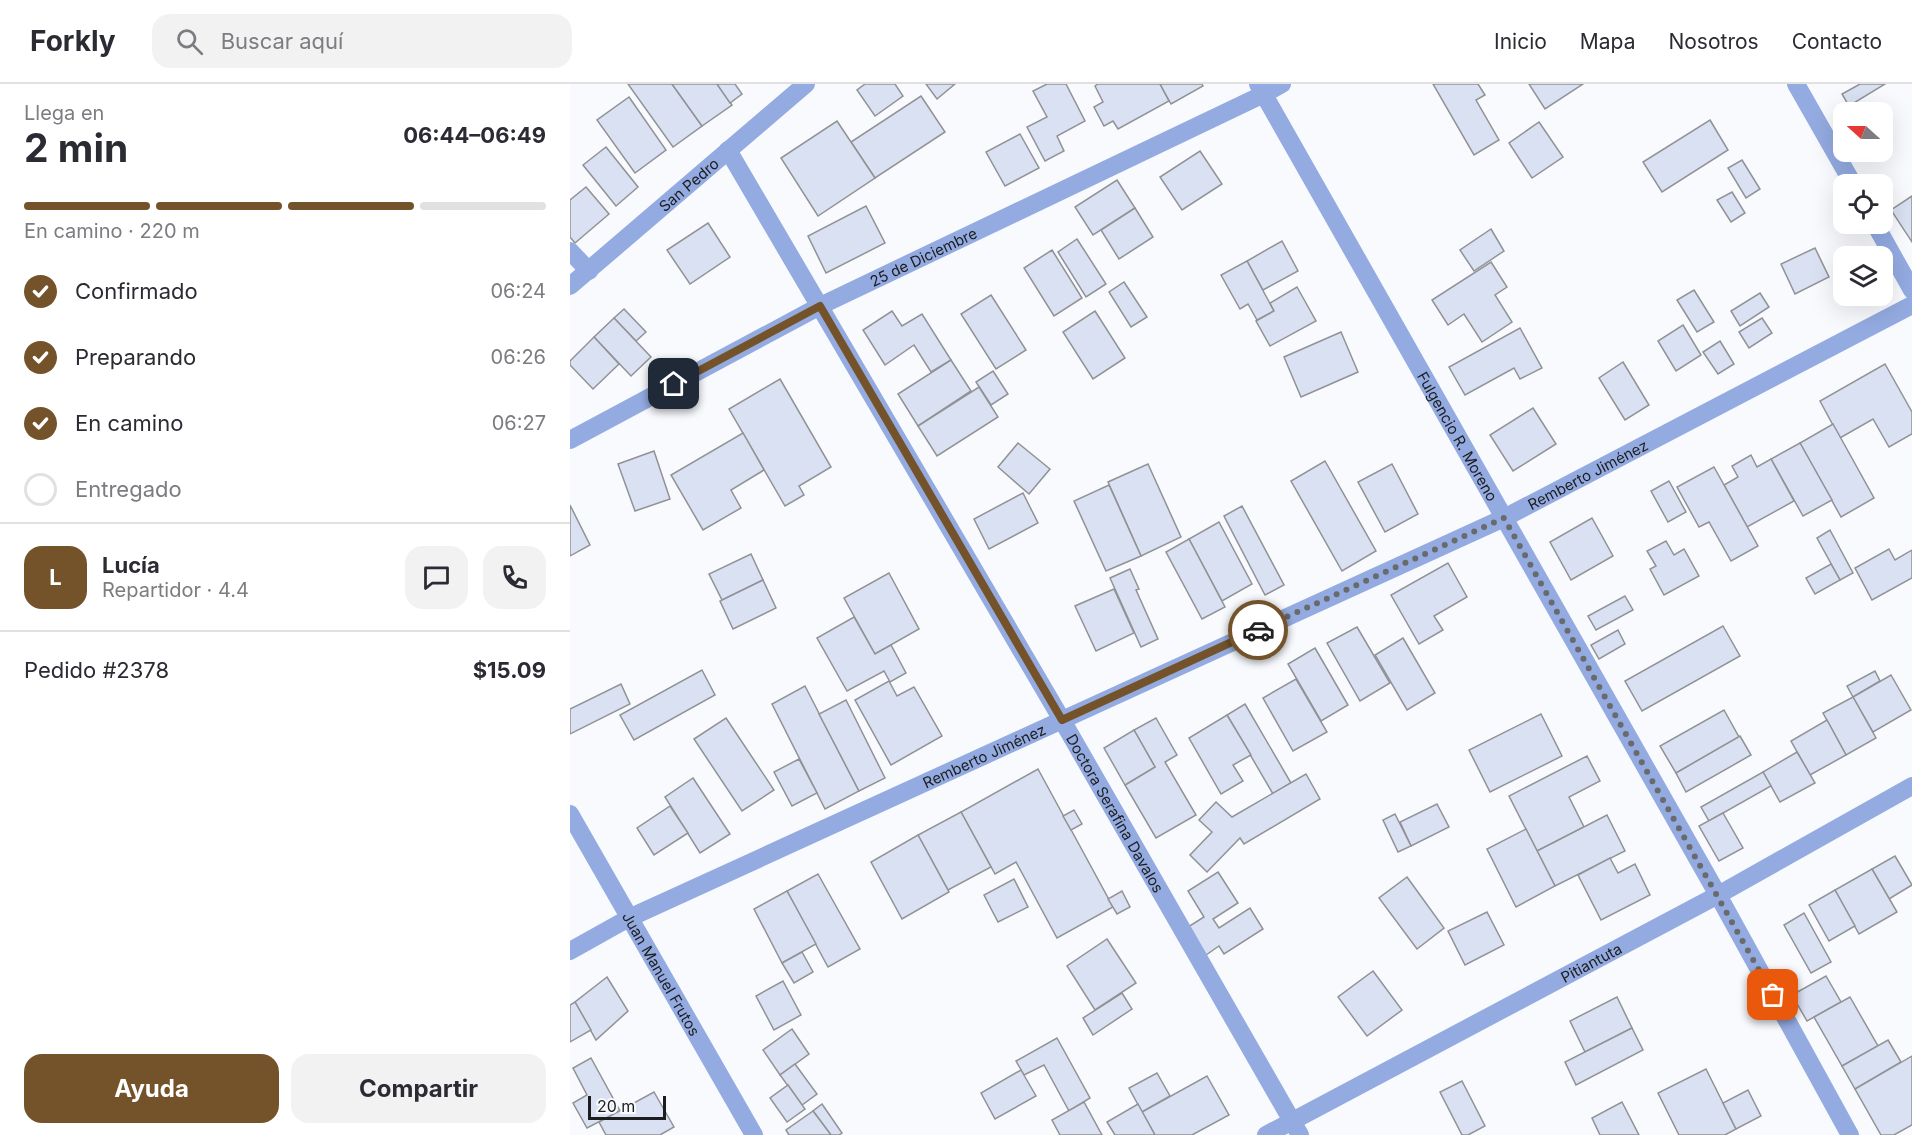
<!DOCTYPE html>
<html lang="es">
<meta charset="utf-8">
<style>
body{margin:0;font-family:Inter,sans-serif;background:#f2f2f3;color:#2b2b33;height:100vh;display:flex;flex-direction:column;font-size:22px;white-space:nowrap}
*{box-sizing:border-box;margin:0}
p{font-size:20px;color:#7c7c81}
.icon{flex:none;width:33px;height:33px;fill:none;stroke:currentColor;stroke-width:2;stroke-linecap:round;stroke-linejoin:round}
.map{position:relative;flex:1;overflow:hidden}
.panel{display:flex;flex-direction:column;background:#fff;width:570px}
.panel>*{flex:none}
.needle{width:39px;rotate:291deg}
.controls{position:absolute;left:1263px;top:18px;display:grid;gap:12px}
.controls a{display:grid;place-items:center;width:60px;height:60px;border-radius:12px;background:#fff;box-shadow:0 6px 24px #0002;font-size:30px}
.scale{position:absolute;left:18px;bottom:15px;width:78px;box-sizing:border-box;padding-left:6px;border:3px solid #1c1d1e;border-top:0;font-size:16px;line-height:21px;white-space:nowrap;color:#1c1d1e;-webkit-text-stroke:4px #f8fafe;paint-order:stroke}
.pin{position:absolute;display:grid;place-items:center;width:51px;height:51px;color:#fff;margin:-26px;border-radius:12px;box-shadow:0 3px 9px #0006}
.courier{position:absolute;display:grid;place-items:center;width:60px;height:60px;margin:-30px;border:4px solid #74532a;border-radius:50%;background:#fff;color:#222;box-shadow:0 2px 8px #0007}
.headline em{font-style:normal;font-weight:700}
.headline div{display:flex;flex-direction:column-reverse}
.headline{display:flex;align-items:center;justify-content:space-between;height:102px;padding:0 24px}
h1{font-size:39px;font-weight:700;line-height:45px}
.bar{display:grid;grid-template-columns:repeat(4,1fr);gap:9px 6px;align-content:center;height:72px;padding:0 24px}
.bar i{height:8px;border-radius:4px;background:#e1e1e2}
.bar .selected{background:#74532a}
.bar p{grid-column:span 4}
.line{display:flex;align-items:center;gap:15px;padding:0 24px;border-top:2px solid #e1e1e2}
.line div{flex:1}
.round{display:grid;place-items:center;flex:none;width:63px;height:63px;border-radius:18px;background:#f2f2f3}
ol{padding:0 24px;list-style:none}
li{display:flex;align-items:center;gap:18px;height:66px}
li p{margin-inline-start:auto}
li .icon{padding:6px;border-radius:50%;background:#74532a;color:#fff;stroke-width:4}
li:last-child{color:#7c7c81}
li i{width:33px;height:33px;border:3px solid #e1e1e2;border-radius:50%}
.cta{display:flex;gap:12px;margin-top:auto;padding:12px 24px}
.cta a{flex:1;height:69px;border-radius:18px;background:#74532a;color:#fff;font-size:24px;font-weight:700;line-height:69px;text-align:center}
.cta a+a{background:#f2f2f3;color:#2b2b33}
header{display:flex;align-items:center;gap:36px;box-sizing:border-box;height:84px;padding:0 30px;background:#fff;border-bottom:2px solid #e1e1e2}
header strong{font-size:28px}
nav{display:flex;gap:33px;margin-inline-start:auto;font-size:21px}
.search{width:420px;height:54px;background:#f2f2f3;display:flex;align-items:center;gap:15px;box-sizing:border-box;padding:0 21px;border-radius:18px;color:#7c7c81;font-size:22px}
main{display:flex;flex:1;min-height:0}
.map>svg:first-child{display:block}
</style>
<header>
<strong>Forkly</strong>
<div class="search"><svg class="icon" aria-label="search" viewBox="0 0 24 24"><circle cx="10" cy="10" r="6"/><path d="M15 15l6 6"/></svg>Buscar aquí</div>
<nav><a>Inicio</a><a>Mapa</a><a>Nosotros</a><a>Contacto</a></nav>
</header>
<main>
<section class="panel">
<div class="headline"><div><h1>2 min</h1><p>Llega en</p></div><em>06:44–06:49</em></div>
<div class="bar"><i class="selected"></i><i class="selected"></i><i class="selected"></i><i></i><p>En camino · 220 m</p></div>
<ol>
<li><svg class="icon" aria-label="check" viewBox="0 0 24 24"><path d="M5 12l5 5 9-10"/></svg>Confirmado<p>06:24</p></li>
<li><svg class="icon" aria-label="check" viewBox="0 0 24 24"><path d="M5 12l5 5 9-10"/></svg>Preparando<p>06:26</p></li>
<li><svg class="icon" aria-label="check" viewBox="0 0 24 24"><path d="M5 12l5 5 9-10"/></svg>En camino<p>06:27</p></li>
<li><i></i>Entregado</li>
</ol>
<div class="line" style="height:108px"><b class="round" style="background:#74532a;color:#fff">L</b><div><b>Lucía</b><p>Repartidor · 4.4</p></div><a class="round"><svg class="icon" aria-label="chat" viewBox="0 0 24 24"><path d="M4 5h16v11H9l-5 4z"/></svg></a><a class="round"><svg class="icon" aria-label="phone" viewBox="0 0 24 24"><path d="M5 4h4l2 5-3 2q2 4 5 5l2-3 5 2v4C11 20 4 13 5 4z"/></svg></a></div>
<div class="line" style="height:78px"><div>Pedido #2378</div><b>$15.09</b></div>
<div class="cta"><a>Ayuda</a><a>Compartir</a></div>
</section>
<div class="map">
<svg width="1342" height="1051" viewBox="0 0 1342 1051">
<rect width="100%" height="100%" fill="#f8fafe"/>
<!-- building -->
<g fill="#d9e1f2" stroke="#919296" stroke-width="1.5">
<path d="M58 0H102L132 42 103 63Z"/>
<path d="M102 0H147L162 21 132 42Z"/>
<path d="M147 0H165L172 10 160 19Z"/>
<path d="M295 0H325L333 12 305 32 287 6Z"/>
<path d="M356 0H385L367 15Z"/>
<path d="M477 0H496L515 37 487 52 494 67 475 77 457 43 477 33 463 7Z"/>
<path d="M528 0H590L599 17 548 45 543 37 534 42 524 23 533 18 525 2Z"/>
<path d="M590 0H632L633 2 601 20Z"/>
<path d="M863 0H908L915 11 906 16 929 56 904 71Z"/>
<path d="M959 0H1013L975 25Z"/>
<path d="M1290 0H1315L1279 22 1272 10Z"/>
<path d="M351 12 375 48 305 94 281 58Z"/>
<path d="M59 13 96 66 65 89 27 36Z"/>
<path d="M1140 36 1158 66 1092 108 1073 78Z"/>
<path d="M267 37 305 94 248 132 211 74Z"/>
<path d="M969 38 993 73 962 94 939 59Z"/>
<path d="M450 50 469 84 435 102 416 68Z"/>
<path d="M36 63 68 103 46 122 13 81Z"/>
<path d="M630 67 652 100 612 126 590 93Z"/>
<path d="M1172 76 1190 105 1176 114 1158 84Z"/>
<path d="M547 96 565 124 523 151 505 123Z"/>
<path d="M16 103 39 130 5 159 0 153V116Z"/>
<path d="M1162 108 1175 129 1161 138 1147 116Z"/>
<path d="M1342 112V158L1321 126Z"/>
<path d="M296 122 315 159 256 189 238 152Z"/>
<path d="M565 124 583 153 549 175 531 146Z"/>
<path d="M138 139 160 173 120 200 97 166Z"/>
<path d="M921 145 934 167 904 187 890 166Z"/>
<path d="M507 155 536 200 516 213 488 168Z"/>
<path d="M712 157 728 187 693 206 677 177Z"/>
<path d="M1245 164 1259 193 1225 210 1211 180Z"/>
<path d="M482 166 512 214 484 232 454 184Z"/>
<path d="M677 177 704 227 687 236 678 220 670 225 651 191Z"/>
<path d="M921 178 937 203 925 211 942 238 912 258 894 230 878 241 862 216Z"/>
<path d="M554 198 577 233 561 243 539 208Z"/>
<path d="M727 203 746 237 700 262 686 237 704 227 700 219Z"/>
<path d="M1124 206 1144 238 1127 248 1107 216Z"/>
<path d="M1190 209 1199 223 1170 242 1161 227Z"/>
<path d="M421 211 456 266 426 285 391 230Z"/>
<path d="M54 225 76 248 66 257 44 234Z"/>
<path d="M322 227 332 242 352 230 381 276 361 288 344 261 315 281 293 246Z"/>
<path d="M525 227 555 274 523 295 493 248Z"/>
<path d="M44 234 81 273 61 292 24 253Z"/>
<path d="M1192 234 1202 249 1179 264 1169 248Z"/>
<path d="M1113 241 1131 271 1106 287 1088 257Z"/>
<path d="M950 244 972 284 950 295 944 284 895 311 879 283Z"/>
<path d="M771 248 788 288 731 313 714 273Z"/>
<path d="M24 253 49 280 23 305 0 281V277Z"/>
<path d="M1150 257 1164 280 1148 290 1133 268Z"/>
<path d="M381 276 401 307 348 342 328 310Z"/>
<path d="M1053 278 1079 321 1055 336 1029 294Z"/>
<path d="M1315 280 1342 328V350L1319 363 1303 335 1270 354 1250 317Z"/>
<path d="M423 287 438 310 421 321 406 298Z"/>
<path d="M210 295 261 383 229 402 234 411 215 422 159 325Z"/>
<path d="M409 303 428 333 367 372 348 342Z"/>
<path d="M963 324 986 360 943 387 920 351Z"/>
<path d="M1263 340 1304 414 1271 433 1230 359Z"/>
<path d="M173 349 194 386 161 406 171 424 133 446 101 391Z"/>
<path d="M448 359 480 385 459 410 428 383Z"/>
<path d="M1230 359 1262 416 1233 432 1201 375Z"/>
<path d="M84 367 100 415 65 427 48 380Z"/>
<path d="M1181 371 1187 383 1201 375 1224 417 1177 443 1154 401 1168 393 1162 382Z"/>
<path d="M755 377 806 467 772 487 721 397Z"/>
<path d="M578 380 611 453 571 472 538 398Z"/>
<path d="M822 380 848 430 815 448 788 398Z"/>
<path d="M1144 383 1188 462 1161 477 1139 438 1129 443 1107 403Z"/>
<path d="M1099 397 1116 428 1098 438 1081 407Z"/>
<path d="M539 401 571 472 536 487 504 417Z"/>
<path d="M453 409 468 439 419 465 404 435Z"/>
<path d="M0 421 20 461 0 472Z"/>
<path d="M672 422 714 501 695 511 654 432Z"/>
<path d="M1022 434 1043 472 1001 496 980 458Z"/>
<path d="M649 438 682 500 652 517 619 455Z"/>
<path d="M1260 446 1283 489 1270 496 1247 454Z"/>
<path d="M619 455 655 523 632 535 596 468Z"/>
<path d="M1096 457 1104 471 1114 465 1129 492 1094 511 1080 485 1086 482 1077 467Z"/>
<path d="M1319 465 1325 476 1342 466V494L1302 516 1285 484Z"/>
<path d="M181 470 193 496 152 516 139 490Z"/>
<path d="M878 479 897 513 864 532 873 546 849 560 821 511Z"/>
<path d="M1261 480 1270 496 1245 510 1236 494Z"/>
<path d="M560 485 569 505 566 506 588 555 571 563 540 494Z"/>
<path d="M319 489 349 545 305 570 274 514Z"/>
<path d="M193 496 206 524 163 545 150 517Z"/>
<path d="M544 505 564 549 526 567 505 522Z"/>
<path d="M1055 512 1063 526 1026 546 1018 532Z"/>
<path d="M284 533 305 570 321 561 336 589 320 598 314 587 277 607 247 554Z"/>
<path d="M1153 542 1170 572 1072 627 1055 597Z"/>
<path d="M787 543 820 599 790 617 757 559Z"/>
<path d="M1048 546 1055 560 1029 575 1021 561Z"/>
<path d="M833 554 865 609 837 626 805 571Z"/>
<path d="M745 564 778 621 751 637 718 580Z"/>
<path d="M132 586 145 611 64 656 50 631Z"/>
<path d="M1305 587 1310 597 1283 613 1277 602Z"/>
<path d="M1321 591 1341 626 1303 648 1283 613Z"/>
<path d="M726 595 757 648 723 667 693 614Z"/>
<path d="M319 597 327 612 344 603 372 652 321 681 285 616Z"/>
<path d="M51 600 60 620 0 650V625Z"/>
<path d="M235 602 289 707 255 725 202 620Z"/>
<path d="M1283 613 1306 654 1276 671 1253 629Z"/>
<path d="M276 616 315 694 289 707 249 630Z"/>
<path d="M675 620 721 699 703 710 657 631Z"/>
<path d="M1154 626 1169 653 1106 689 1090 662Z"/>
<path d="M971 630 992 672 920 708 899 666Z"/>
<path d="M657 631 681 671 663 681 673 697 651 710 619 654Z"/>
<path d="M156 634 204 706 172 727 124 655Z"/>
<path d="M586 634 607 671 595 678 626 731 586 754 555 701 585 683 564 646Z"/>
<path d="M1257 636 1276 671 1240 691 1221 657Z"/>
<path d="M564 646 585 683 555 701 534 664Z"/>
<path d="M1170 652 1181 671 1116 708 1106 689Z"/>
<path d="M1227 668 1245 699 1210 718 1193 688Z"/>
<path d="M1017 672 1030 697 999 713 1014 743 967 767 939 712Z"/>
<path d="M229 675 247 709 222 722 204 688Z"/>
<path d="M468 685 543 823 487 854 446 778 425 790 391 728Z"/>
<path d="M1193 688 1201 702 1139 737 1131 723Z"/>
<path d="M736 690 750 715 674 760 670 754 637 788 620 771 642 748 629 736 646 718 662 733Z"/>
<path d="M123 694 160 750 130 769 95 713Z"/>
<path d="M867 720 879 743 841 762 830 738Z"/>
<path d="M100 722 118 749 84 771 67 744Z"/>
<path d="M504 726 512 740 501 746 493 732Z"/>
<path d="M391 728 421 783 378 806 348 751Z"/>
<path d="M1153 729 1173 764 1149 777 1129 742Z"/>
<path d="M825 730 841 762 828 768 813 736Z"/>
<path d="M1037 731 1055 767 985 802 967 767Z"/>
<path d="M956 745 985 802 946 823 917 765Z"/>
<path d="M348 751 379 808 332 835 301 778Z"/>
<path d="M1325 772 1342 801 1319 815 1302 785Z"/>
<path d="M1040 774 1048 789 1065 780 1080 811 1031 836 1008 791Z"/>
<path d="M1302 785 1327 828 1289 850 1265 806Z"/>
<path d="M648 788 668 819 643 835 649 844 680 824 693 845 654 870 649 862 636 871 618 843 634 833 618 807Z"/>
<path d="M248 790 290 865 258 883 217 807Z"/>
<path d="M837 793 874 844 847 865 809 814Z"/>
<path d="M444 795 458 823 428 838 414 811Z"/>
<path d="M1265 806 1285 842 1259 857 1239 821Z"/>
<path d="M217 807 246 860 212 879 184 825Z"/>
<path d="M552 807 560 823 547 830 538 815Z"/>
<path d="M917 828 934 861 895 881 878 847Z"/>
<path d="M1234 829 1261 878 1241 889 1214 841Z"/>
<path d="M537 855 566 899 525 926 497 882Z"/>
<path d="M232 868 243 888 224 899 212 879Z"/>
<path d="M803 887 832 926 797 952 768 913Z"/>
<path d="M1256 892 1271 918 1237 937 1222 911Z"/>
<path d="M37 893 58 927 26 956 5 918Z"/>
<path d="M213 897 231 931 204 946 186 912Z"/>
<path d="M552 909 562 925 523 951 513 934Z"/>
<path d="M1047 913 1062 944 1015 968 1000 937Z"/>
<path d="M1280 913 1308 962 1272 982 1244 933Z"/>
<path d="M5 918 21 946 0 958V921Z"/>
<path d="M1062 944 1073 966 1006 1001 995 978Z"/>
<path d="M222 945 239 970 210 991 193 966Z"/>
<path d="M487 954 520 1014 499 1027 474 981 454 991 446 977Z"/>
<path d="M1318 956 1331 978 1285 1005 1272 982Z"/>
<path d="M1342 972V1041L1324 1051H1311L1285 1005Z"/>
<path d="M21 974 50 1027 17 1044 3 1019 17 1011 3 984Z"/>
<path d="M225 980 247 1010 232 1021 210 991Z"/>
<path d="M1136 985 1166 1045 1155 1051H1109L1088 1009Z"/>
<path d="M451 986 466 1012 425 1035 411 1009Z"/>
<path d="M587 989 600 1012 572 1028 559 1004Z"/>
<path d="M637 992 659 1031 622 1051H585L572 1028Z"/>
<path d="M892 997 915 1042 898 1051H892L870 1008Z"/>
<path d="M218 1001 235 1025 217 1038 200 1014Z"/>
<path d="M1178 1006 1191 1032 1166 1045 1153 1019Z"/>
<path d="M84 1008 104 1043 90 1051H36L29 1038Z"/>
<path d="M514 1018 532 1051H490L482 1036Z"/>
<path d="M1052 1018 1069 1051H1030L1022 1034Z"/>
<path d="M252 1020 272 1049 269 1051H261L243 1027Z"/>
<path d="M568 1020 585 1051H545L537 1038Z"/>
<path d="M243 1027 261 1051H219L216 1046Z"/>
</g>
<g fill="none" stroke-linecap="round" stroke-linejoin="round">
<!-- minor -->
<g stroke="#94abe1" stroke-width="18">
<path id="s1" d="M688 0 1148 811 1280 1051"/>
<path d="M1226 0 1283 100"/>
<path id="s2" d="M158 66 492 636 730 1051"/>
<path d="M1305 140 1342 206"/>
<path d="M0 167 19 187"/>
<path id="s3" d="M0 202 236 0"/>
<path id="s4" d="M0 356 250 222 694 10 712 0"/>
<path id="s5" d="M0 730 184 1051"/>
<path id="s6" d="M0 867 59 834 934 434 1342 221"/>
<path id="s7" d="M696 1051 1148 811 1342 702"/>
</g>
</g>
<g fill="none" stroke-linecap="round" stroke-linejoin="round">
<!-- done -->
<path stroke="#696a6c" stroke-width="6" stroke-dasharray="0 10.8" d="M688 546 934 434 1203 911"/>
<!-- route -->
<path stroke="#74532a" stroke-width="8" d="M104 300 250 222 492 636 688 546"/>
</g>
<g text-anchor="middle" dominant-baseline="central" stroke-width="4.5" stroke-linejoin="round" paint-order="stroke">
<!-- street labels -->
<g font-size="15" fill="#1c1d1e" stroke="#f8fafe">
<text stroke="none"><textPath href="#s3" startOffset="156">San Pedro</textPath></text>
<text stroke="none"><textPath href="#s4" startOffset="398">25 de Diciembre</textPath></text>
<text stroke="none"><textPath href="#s1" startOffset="405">Fulgencio R. Moreno</textPath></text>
<text stroke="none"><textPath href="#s6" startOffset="1124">Remberto Jiménez</textPath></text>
<text stroke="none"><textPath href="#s6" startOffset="458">Remberto Jiménez</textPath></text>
<text stroke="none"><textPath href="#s2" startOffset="768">Doctora Serafina Davalos</textPath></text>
<text stroke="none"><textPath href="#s7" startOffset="368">Pitiantuta</textPath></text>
<text stroke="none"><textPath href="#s5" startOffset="184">Juan Manuel Frutos</textPath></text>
</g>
</g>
</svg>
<div class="controls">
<a><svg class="needle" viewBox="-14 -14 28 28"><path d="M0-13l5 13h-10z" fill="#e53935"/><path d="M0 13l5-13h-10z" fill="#7c7c81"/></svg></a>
<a><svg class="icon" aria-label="locate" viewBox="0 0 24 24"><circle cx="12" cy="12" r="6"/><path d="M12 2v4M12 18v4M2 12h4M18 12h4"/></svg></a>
<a><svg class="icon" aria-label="layers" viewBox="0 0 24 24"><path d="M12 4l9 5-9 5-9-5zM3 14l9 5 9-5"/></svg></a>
</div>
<div class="scale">20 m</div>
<div class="pin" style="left:1203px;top:911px;background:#ea580c"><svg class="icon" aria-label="bag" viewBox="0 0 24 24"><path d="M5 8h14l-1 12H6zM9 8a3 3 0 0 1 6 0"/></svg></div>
<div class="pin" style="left:104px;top:300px;background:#1f2937"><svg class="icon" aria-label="home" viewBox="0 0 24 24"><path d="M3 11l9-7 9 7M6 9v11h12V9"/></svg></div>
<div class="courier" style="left:688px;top:546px"><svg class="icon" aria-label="car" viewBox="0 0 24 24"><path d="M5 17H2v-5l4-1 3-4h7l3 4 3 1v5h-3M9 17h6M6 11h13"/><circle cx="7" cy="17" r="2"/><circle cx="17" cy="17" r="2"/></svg></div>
</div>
</main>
